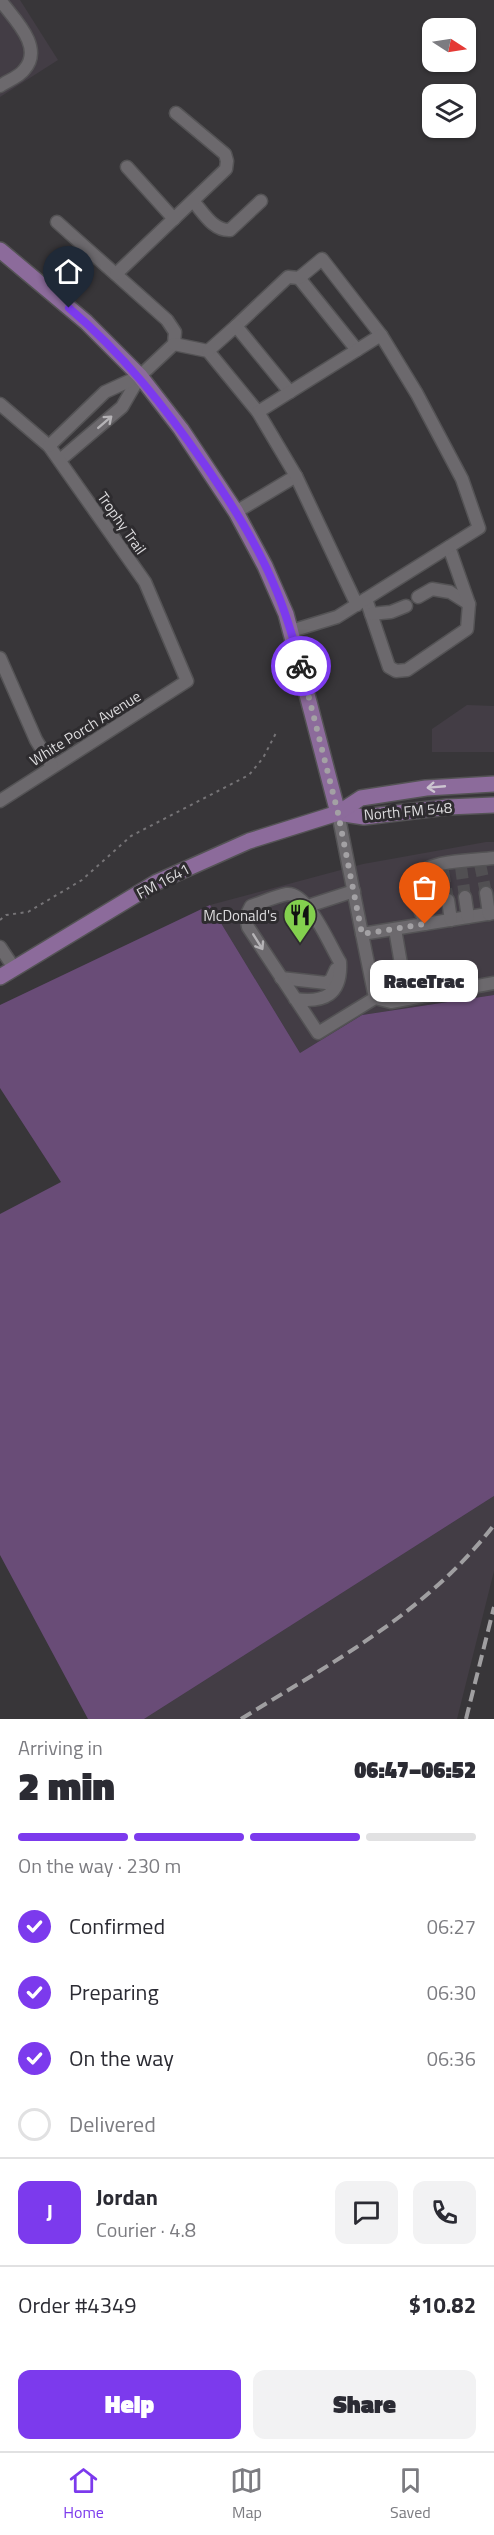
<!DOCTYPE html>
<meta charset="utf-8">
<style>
body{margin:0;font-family:"Titillium Web",sans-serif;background:#f2f2f3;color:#2b2b33;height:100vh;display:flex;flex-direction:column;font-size:22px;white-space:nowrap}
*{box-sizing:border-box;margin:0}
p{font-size:20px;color:#7c7c81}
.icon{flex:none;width:33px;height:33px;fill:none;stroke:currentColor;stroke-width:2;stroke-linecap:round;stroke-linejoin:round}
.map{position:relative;height:1719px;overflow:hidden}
.drawer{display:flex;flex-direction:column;background:#fff;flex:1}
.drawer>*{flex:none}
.needle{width:39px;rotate:102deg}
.tools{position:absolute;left:422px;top:18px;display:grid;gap:12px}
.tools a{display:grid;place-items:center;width:54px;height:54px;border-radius:12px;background:#fff;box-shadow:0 2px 4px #0004;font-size:30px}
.pin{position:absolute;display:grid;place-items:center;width:51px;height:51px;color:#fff;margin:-62px -26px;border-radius:50% 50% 50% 0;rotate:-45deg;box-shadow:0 0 6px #0007}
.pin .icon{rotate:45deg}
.courier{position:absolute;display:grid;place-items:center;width:60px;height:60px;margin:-30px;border:4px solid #7c3aed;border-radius:50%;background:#fff;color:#222;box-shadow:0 2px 8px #0007}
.bubble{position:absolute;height:42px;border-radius:12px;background:#fff;box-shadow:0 2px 4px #0004;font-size:20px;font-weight:800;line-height:42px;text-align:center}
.head em{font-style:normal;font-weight:800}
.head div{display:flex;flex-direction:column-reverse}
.head{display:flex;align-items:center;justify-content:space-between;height:102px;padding:0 18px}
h1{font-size:39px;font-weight:800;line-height:45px}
.bar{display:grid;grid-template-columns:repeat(4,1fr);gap:9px 6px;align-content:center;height:72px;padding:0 18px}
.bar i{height:8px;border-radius:4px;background:#e1e1e2}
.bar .selected{background:#7c3aed}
.bar p{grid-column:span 4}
.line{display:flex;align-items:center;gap:15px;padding:0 18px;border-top:2px solid #e1e1e2}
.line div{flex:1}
.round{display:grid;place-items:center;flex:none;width:63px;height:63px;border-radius:12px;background:#f2f2f3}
ol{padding:0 18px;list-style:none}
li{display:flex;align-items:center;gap:18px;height:66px}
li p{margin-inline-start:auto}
li .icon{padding:6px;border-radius:50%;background:#7c3aed;color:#fff;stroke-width:4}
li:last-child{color:#7c7c81}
li i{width:33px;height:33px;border:3px solid #e1e1e2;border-radius:50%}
.cta{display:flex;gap:12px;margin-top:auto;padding:12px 18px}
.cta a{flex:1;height:69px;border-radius:12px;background:#7c3aed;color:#fff;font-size:24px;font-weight:800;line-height:69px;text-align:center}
.cta a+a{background:#f2f2f3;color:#2b2b33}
.tabs{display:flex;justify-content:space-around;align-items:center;height:84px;border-top:2px solid #e1e1e2;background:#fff;font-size:16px;color:#7c7c81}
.tabs a{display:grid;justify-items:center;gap:3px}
.tabs .selected{color:#7c3aed}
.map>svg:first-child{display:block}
</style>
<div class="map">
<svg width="494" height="1719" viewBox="0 0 494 1719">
<rect width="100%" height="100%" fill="#383639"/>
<!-- built -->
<g fill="#433d45">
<path d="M0 0H20L58 60 0 97Z"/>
<path d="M467 705 494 706V752H432V729Z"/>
<path d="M486 842H494V995L362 1015 300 1053 210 905 363 864Z"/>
<path d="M494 1496V1571L457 1719H144Z"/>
</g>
<!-- green -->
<path fill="#694c77" d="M210 905 300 1053 362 1015 494 995V1496L144 1719H88L0 1555V1214L61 1182 0 1088V1005Z"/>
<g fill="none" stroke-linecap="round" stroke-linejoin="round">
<!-- minor-tunnel -->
<g stroke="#514f52" stroke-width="12" stroke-dasharray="12 6" stroke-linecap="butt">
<path d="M480 864 486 893"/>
<path d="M461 867 465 897"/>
<path d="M443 871 448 900"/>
</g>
<!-- minor casing -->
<g stroke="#545355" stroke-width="15">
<g id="minor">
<path d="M0 0C13 18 45 47 24 70 19 77 7 81 0 86"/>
<path d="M127 167 174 219"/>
<path d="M193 201C203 212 213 231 230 230L261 201"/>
<path d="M57 222 167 320 175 332 174 344 140 376 122 407 60 460"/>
<path d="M116 274 226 169 227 161 225 154 176 113"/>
<path d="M299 278 357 350"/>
<path d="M236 326 288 277 299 278 322 259 381 335"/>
<path d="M174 344 208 351 258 412"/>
<path d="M208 351 236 326 290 392"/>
<path d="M0 404 49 446 145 582 187 681 0 801"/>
<path d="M49 446 105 392 140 376"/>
<path d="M236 512 296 476"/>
<path d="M418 597 432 589 450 592 469 604"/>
<path d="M366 599 389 667 396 671 407 670 467 629 469 604 449 547"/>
<path d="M371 614 391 612 406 606"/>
<path d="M291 631 337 617 479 528 462 479 417 394 381 335 258 412 296 476 357 605"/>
<path d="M0 658 36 740 52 766"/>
<path d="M338 813 362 934 494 913"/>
<path d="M486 893 489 914"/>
<path d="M465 897 468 917"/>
<path d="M448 900 451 920"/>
<path d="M308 906 354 891"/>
<path d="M425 924 415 895 413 879C429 859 469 861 494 858"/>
<path d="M395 929 407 999"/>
<path d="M362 934 375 998 391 1002 494 983"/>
<path d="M0 947 14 968"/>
<path d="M281 978 326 983 331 980 336 969"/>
<path d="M295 999C324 1003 342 995 340 962 330 946 308 892 287 894 276 896 263 902 251 906L246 916 248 927 318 1033 375 998"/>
</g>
</g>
<!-- major casing -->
<g stroke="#545355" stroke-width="18">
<g id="major">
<path d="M0 250 86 322 140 376 181 429 236 512 265 566 286 614 338 813"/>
<path d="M338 813 364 817 447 807 494 805"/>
<path d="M0 977 157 882 249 841 338 813 361 798 426 788 494 784"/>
</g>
</g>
<!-- path -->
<path stroke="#767477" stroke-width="2" stroke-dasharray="3 4.5" stroke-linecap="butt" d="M0 920 6 915 28 912 82 880 131 836 249 775 263 758 277 731"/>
<!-- minor -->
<use href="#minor" stroke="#6c696d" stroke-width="12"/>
<!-- major -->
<use href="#major" stroke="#8c6b9b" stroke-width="15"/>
<!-- rail -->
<g stroke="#a09fa1" stroke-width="4" stroke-dasharray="12 6" stroke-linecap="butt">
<path d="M241 1719C333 1662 427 1612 494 1525"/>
<path d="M466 1719 494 1607"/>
</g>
</g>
<!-- one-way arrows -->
<defs><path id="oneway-shaft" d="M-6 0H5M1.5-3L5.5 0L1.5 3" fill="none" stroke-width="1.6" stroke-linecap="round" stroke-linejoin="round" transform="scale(1.5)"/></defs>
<g stroke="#b5b3b6">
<use href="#oneway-shaft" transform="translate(105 422) rotate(-41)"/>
<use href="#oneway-shaft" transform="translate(258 942) rotate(58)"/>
</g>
<use stroke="#ccc5d0" href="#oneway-shaft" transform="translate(436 787) rotate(175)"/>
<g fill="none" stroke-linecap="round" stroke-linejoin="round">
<!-- done -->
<path stroke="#a3a1a4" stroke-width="6" stroke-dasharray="0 10.8" d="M301 666 338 813 362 934 425 924"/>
<!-- route -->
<path stroke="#7c3aed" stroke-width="8" d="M69 308C123 354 165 407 205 465 233 506 259 547 277 592 287 616 294 641 301 666"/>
</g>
<!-- icons -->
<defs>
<g id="restaurant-pin" transform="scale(1.725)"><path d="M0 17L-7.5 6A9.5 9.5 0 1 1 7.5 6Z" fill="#83d04e" stroke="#2e2c2f"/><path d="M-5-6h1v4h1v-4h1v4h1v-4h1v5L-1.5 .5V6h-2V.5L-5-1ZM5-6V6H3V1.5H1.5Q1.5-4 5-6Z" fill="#111"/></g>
</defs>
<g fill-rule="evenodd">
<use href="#restaurant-pin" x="300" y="915"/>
</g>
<g text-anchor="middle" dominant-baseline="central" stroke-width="6" stroke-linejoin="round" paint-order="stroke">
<!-- street labels -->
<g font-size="15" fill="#dcdbdd" stroke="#2e2c2f">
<text transform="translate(122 523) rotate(55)">Trophy Trail</text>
<text transform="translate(85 728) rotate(-32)">White Porch Avenue</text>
<text transform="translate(408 811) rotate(-5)">North FM 548</text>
<text transform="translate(163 881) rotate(-28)">FM 1641</text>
</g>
<!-- poi labels -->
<g font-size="15" fill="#dcdbdd" stroke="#2e2c2f" text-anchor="end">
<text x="277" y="915">McDonald's</text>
</g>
</g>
</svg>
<div class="tools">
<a><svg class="needle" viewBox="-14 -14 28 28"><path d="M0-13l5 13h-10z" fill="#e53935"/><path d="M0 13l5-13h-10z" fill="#7c7c81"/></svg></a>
<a><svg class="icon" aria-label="layers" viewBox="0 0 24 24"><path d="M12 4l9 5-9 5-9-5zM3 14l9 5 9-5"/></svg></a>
</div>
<div class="pin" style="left:425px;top:924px;background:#ea580c"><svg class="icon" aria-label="bag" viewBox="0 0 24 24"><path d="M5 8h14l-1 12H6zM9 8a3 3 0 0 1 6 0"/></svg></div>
<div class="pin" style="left:69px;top:308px;background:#1f2937"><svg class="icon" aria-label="home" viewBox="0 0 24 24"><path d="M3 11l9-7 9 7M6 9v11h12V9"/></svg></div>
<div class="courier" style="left:301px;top:666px"><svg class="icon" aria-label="bike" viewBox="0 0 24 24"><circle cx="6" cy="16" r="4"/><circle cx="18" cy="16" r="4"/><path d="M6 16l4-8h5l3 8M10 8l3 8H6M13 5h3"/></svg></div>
<div class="bubble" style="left:370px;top:960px;width:108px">RaceTrac</div>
</div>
<section class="drawer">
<div class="head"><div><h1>2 min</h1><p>Arriving in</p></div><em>06:47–06:52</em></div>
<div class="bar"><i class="selected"></i><i class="selected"></i><i class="selected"></i><i></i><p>On the way · 230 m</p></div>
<ol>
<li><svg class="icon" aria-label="check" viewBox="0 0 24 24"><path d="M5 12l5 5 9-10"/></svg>Confirmed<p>06:27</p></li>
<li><svg class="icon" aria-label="check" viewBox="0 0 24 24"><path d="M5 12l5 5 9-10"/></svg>Preparing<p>06:30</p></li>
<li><svg class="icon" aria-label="check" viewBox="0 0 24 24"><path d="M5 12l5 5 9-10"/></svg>On the way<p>06:36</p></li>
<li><i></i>Delivered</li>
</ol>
<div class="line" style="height:108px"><b class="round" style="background:#7c3aed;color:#fff">J</b><div><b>Jordan</b><p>Courier · 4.8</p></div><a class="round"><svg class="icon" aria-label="chat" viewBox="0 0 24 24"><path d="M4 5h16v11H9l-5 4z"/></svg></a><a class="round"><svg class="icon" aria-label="phone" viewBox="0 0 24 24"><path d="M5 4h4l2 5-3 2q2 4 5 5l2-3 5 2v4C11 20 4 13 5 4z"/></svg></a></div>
<div class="line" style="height:78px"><div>Order #4349</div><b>$10.82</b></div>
<div class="cta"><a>Help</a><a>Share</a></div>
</section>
<nav class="tabs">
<a class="selected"><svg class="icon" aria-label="home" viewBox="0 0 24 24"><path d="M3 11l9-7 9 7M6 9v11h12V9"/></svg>Home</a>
<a><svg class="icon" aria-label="map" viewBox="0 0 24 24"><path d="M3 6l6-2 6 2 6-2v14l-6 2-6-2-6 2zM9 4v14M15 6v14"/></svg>Map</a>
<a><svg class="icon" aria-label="saved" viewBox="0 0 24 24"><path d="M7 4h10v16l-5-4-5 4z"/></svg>Saved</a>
</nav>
